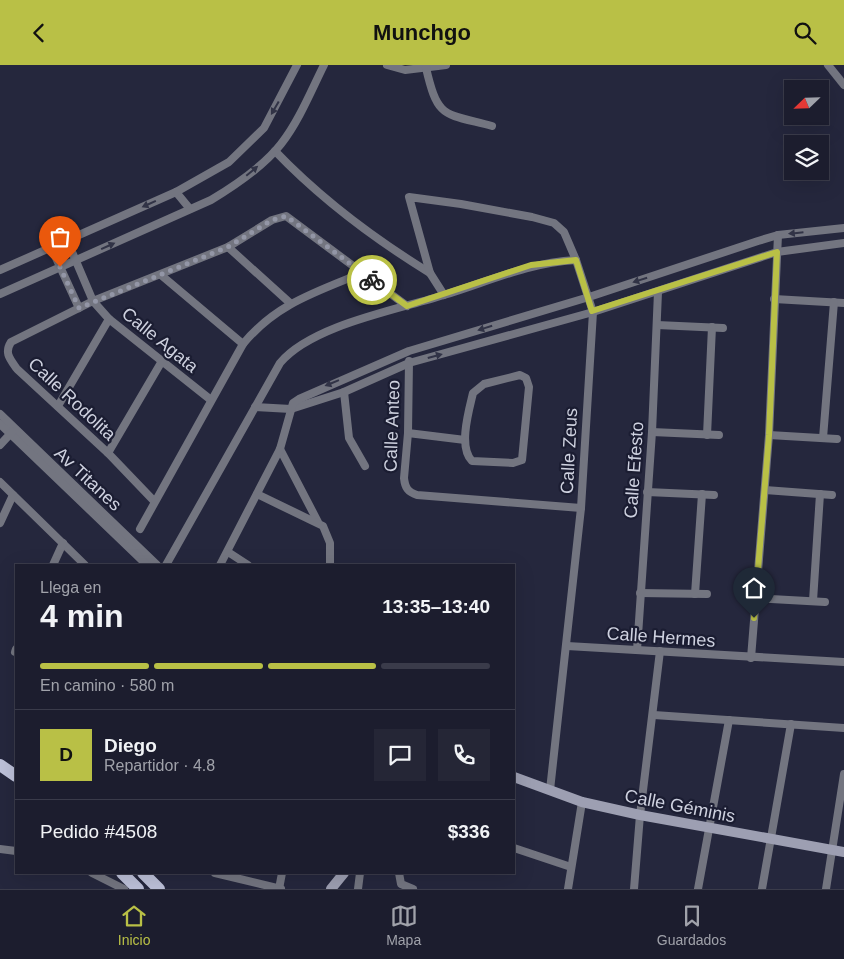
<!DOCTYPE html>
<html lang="es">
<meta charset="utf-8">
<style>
body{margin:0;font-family:Helvetica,sans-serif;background:#252636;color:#f1f3f6;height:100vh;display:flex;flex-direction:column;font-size:19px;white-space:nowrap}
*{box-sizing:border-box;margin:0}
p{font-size:16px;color:#a0a2aa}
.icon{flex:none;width:28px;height:28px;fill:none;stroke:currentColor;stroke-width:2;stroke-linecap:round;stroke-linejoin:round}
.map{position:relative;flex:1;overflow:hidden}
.panel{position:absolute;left:15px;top:499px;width:500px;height:310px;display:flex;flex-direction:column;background:#1c1d2e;border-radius:0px;box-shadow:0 5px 20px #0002,0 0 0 1px #3a3b4a}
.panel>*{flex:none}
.needle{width:32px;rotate:247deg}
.tools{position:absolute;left:784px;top:15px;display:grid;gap:10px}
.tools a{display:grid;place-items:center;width:45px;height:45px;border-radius:0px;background:#1c1d2e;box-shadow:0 5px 20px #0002,0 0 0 1px #3a3b4a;font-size:25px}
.pin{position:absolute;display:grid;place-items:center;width:42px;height:42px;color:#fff;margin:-51px -21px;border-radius:50% 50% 50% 0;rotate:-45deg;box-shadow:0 0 5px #0007}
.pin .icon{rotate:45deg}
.courier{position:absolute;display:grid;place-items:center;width:50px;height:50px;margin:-25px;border:4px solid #b9c046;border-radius:50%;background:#fff;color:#222;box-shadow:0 1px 6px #0007}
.headline em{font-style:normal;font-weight:800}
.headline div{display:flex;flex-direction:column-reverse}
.headline{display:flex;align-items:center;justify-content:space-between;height:85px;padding:0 25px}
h1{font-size:32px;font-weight:800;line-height:38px}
.bar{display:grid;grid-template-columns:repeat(4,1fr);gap:8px 5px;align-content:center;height:60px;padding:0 25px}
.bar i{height:6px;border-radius:4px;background:#3a3b4a}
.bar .current{background:#b9c046}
.bar p{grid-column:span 4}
.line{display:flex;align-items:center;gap:12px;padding:0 25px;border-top:1px solid #3a3b4a}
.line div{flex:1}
.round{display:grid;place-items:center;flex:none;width:52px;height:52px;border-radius:0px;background:#252636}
header{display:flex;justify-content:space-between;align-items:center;height:65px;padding:0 25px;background:#b9c046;color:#111;font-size:22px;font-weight:800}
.tab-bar{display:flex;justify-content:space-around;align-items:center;height:70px;border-top:1px solid #3a3b4a;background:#1c1d2e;font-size:14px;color:#a0a2aa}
.tab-bar a{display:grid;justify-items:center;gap:2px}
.tab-bar .current{color:#b9c046}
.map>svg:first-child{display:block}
</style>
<header><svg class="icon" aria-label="back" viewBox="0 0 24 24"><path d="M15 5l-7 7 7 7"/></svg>Munchgo<svg class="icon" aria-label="search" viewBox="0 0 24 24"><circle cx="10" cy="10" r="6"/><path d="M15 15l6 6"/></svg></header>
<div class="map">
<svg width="844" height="824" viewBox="0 0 844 824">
<rect width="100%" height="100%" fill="#25273d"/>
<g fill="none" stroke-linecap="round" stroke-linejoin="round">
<!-- street -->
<g stroke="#737580" stroke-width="8">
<path d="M387 0 405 5 446 0"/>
<path d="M828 0 844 20"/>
<path d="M426 3C438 54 443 48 492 61"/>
<path d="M275 86C321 134 373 173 430 208"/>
<path d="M176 127 190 144"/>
<path d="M67 175 93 236 109 254 211 335"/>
<path d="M51 182 79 243"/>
<path d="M228 182 290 238"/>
<path d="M0 205 176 127 229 97 264 63 297 0"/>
<path d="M161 210 243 279"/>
<path d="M0 229 211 135C236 120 263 102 281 79 299 56 311 26 324 0"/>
<path d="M444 230 430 208 409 132 461 139 532 152 554 158 564 167 576 195 593 247 581 443 550 725"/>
<path d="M774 234 844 238"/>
<path d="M657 260 723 263"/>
<path d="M409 296 408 368 404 413C405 423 408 427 417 430L581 443"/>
<path d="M520 310 526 313 529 322 522 395 513 398 472 396C458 382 469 345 473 328L484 319Z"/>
<path d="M344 327 349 373 365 401"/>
<path d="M58 341 109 254"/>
<path d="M255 342 291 344 344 327 409 298 593 247 777 187 844 178"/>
<path d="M0 349 157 500"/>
<path d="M0 359 147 500"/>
<path d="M652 367 719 370"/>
<path d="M408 368 465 375"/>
<path d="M707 370 712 262"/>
<path d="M769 370 837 374"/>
<path d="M823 373 834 237"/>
<path d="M0 380 12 367"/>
<path d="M280 384 318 457"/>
<path d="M108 388 162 296"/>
<path d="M0 417 85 500"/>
<path d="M765 425 832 430"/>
<path d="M647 427 714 430"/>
<path d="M257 429 323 461 330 478V500"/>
<path d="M154 436 108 388 17 304C10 294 4 288 11 277L93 236 228 182 272 155 286 151 407 241"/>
<path d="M0 458 13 430"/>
<path d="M140 464 243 279C276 239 316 227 362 208"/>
<path d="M228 487 248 500"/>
<path d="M53 500 63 478"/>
<path d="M166 500 280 298C312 260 397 245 444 230 490 216 527 198 576 195"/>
<path d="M220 500 280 384 293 338 299 334 409 286 589 232 758 176 778 170 844 163"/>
<path d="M640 528 707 529"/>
<path d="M695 529 702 429"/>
<path d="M755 533 825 537"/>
<path d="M813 536 820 429"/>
<path d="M567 581 844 597"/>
<path d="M637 585 652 367 658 227"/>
<path d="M15 587 16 584"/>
<path d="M751 593 769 370 778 170"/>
<path d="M654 650 844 663"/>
<path d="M514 783 571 802"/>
<path d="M0 784 16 786"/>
<path d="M92 808 124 824"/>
<path d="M215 808 281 824"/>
<path d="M399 808 401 819 413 824"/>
<path d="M279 824 282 808"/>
<path d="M358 824 360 808"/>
<path d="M568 824 582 737"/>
<path d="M634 824 640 750 660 586"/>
<path d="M698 824 729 655"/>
<path d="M762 824 791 659"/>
<path d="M826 824 844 709"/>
</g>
<!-- secondary -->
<g stroke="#9d9fb2" stroke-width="10">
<path d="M514 712 582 737 640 750 844 787"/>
<path d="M331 824 344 808"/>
</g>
<!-- primary -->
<g stroke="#bdc1d9" stroke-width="12">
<path d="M0 700 16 711"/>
<path d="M122 808 138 824"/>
<path d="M143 808 159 824"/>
</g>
</g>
<!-- one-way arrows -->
<defs><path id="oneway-solid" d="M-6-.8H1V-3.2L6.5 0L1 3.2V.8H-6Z" transform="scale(1.25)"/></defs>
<g fill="#313346">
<use href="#oneway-solid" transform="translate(275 43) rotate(120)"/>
<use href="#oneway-solid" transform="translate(252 106) rotate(-40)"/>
<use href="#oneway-solid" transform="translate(149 139) rotate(156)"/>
<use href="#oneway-solid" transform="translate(796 168) rotate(174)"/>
<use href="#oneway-solid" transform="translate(108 181) rotate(-24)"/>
<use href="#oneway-solid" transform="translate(640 215) rotate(162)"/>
<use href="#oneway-solid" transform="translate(485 263) rotate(163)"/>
<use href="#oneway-solid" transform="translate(435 291) rotate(-15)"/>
<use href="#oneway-solid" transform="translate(332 318) rotate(158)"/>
</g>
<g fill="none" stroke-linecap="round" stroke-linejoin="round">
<!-- done -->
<path stroke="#9396a6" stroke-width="5" stroke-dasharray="0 9" d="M60 202 79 243 228 182 272 155 286 151 372 215"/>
<!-- route -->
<path stroke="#b9c046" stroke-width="6" d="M372 215 407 241 531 200 576 195 592 246 777 187 769 370 754 553"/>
</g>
<g text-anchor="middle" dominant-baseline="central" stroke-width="4.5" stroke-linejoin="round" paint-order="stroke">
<!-- street labels -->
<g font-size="18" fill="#ced1df" stroke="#1b1d32">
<text transform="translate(160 275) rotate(39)">Calle Agata</text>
<text transform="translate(72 334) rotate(43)">Calle Rodolita</text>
<text transform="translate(392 361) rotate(-88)">Calle Anteo</text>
<text transform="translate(569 386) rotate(-87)">Calle Zeus</text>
<text transform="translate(634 405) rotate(-86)">Calle Efesto</text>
<text transform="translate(88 414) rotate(43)">Av Titanes</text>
<text transform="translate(661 572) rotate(4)">Calle Hermes</text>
<text transform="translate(680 741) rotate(11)">Calle Géminis</text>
</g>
</g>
</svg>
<div class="tools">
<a><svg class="needle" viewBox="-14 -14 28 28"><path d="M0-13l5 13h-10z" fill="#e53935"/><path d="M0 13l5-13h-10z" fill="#a0a2aa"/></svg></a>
<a><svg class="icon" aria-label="layers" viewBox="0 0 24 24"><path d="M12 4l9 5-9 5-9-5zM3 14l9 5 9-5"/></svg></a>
</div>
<div class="pin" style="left:60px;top:202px;background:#ea580c"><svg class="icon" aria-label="bag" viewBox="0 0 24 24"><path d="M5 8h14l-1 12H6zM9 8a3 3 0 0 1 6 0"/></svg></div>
<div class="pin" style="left:754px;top:553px;background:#1f2937"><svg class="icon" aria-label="home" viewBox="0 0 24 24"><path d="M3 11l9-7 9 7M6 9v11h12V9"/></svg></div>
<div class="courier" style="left:372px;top:215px"><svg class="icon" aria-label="bike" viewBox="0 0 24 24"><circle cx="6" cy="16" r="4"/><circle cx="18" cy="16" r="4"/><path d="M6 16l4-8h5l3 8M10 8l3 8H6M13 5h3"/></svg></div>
<section class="panel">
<div class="headline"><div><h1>4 min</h1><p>Llega en</p></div><em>13:35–13:40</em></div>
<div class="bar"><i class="current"></i><i class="current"></i><i class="current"></i><i></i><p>En camino · 580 m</p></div>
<div class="line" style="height:90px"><b class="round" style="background:#b9c046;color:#111">D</b><div><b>Diego</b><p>Repartidor · 4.8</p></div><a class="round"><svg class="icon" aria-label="chat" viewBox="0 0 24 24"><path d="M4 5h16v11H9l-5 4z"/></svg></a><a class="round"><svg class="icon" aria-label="phone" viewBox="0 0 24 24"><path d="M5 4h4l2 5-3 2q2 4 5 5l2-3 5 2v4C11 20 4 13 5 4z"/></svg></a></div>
<div class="line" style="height:65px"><div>Pedido #4508</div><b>$336</b></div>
</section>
</div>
<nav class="tab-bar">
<a class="current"><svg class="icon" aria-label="home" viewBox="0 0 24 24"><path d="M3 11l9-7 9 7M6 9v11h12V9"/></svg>Inicio</a>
<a><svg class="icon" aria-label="map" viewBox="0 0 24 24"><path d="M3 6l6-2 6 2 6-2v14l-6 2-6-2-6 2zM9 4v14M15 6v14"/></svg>Mapa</a>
<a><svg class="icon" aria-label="saved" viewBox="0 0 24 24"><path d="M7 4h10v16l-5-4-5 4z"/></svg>Guardados</a>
</nav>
